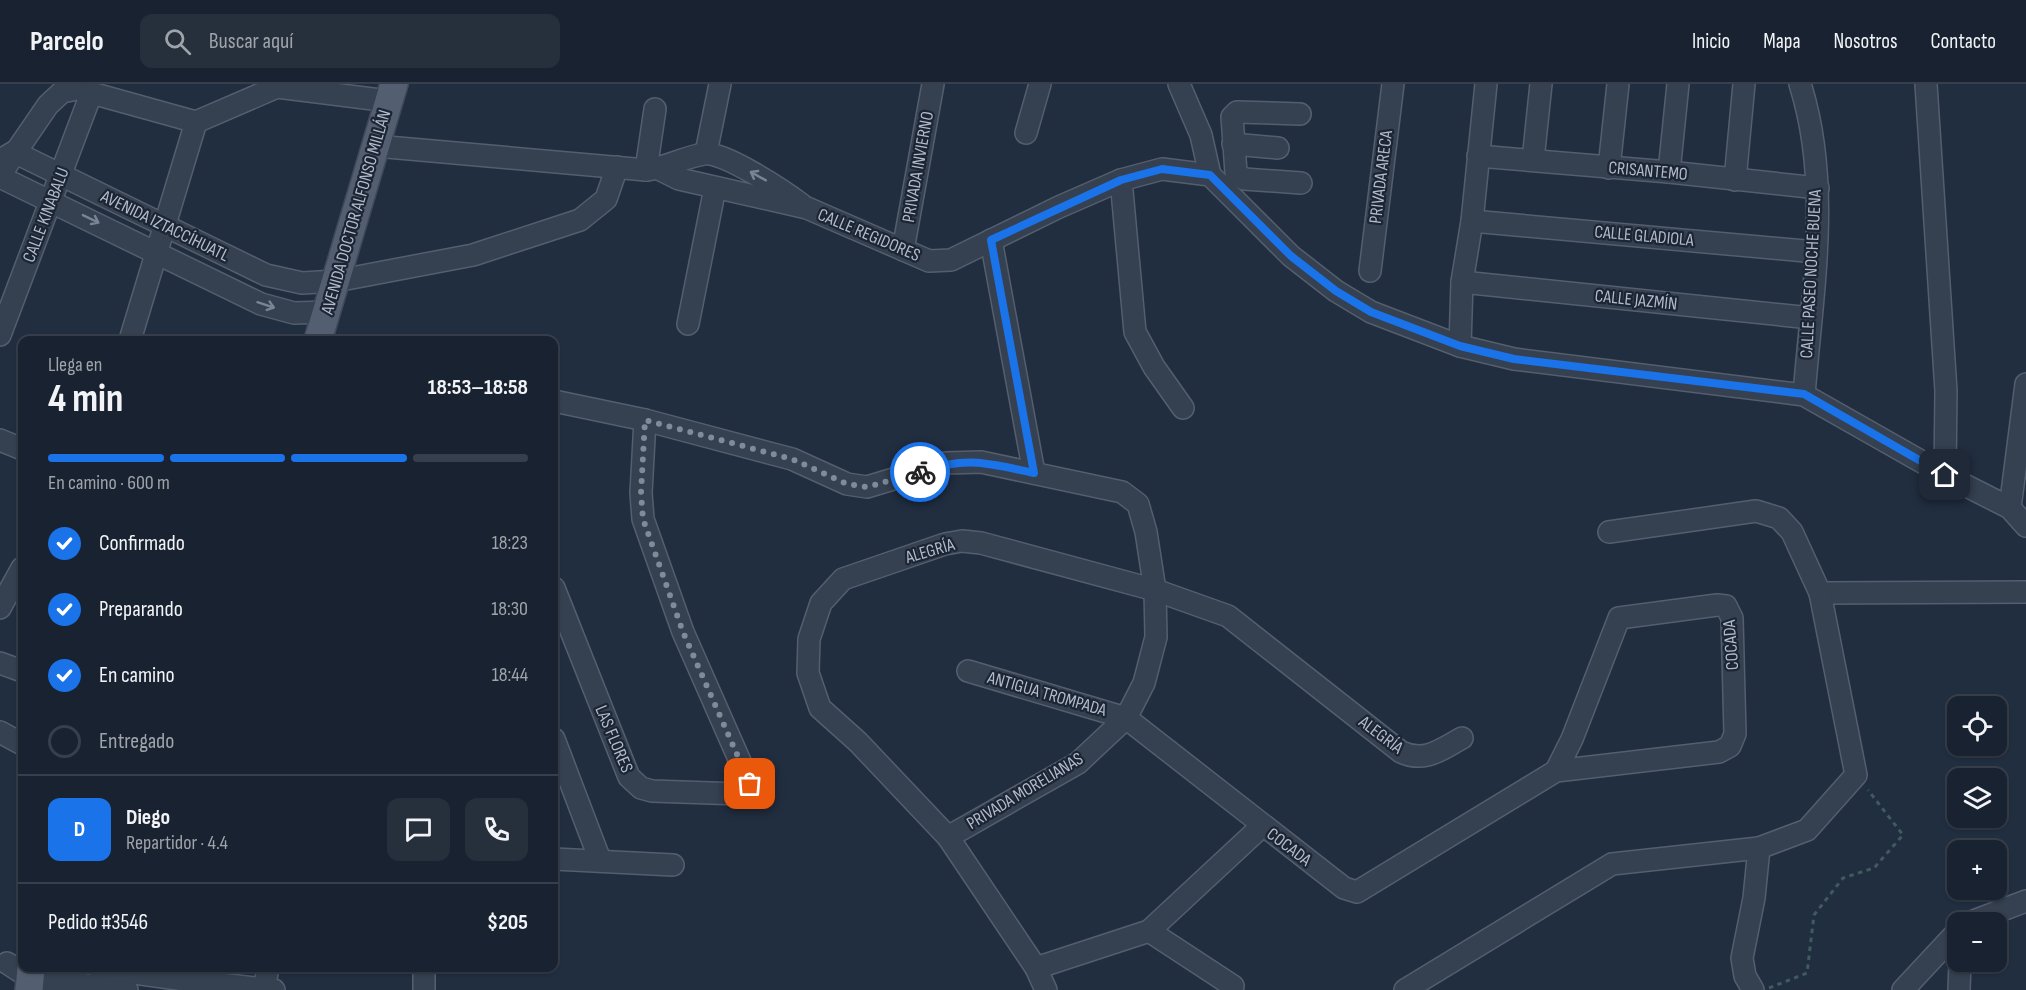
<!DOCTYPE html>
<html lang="es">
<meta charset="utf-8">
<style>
body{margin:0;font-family:"Sofia Sans Condensed",sans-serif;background:#262f3c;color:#f1f3f6;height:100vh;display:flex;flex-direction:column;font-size:22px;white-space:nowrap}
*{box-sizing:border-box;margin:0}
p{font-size:20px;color:#9fa4ab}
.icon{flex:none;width:33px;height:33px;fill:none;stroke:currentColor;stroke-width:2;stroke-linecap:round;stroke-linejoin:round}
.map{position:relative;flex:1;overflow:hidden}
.panel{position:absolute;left:18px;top:252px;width:540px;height:636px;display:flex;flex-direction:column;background:#192230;border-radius:12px;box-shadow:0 2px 4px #0004,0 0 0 2px #373f4c}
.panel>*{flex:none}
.buttons{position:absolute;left:1947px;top:612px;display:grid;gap:12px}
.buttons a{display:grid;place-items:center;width:60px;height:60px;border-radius:12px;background:#192230;box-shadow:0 2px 4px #0004,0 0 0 2px #373f4c;font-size:30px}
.pin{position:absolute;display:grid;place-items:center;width:51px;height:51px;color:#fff;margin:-26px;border-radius:12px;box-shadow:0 3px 9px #0006}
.courier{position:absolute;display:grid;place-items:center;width:60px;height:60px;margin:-30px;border:4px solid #1a73e8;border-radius:50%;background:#fff;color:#222;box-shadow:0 2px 8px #0007}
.head em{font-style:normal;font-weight:700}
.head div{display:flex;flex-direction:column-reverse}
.head{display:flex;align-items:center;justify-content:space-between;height:102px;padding:0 30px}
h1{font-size:39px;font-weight:700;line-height:45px}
.bar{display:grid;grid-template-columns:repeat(4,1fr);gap:9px 6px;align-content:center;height:72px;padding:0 30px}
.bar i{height:8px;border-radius:4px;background:#373f4c}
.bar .active{background:#1a73e8}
.bar p{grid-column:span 4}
.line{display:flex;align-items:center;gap:15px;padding:0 30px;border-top:2px solid #373f4c}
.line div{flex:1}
.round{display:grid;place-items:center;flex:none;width:63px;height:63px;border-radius:12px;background:#262f3c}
ol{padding:0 30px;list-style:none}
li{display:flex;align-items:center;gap:18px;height:66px}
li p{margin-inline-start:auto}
li .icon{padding:6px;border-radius:50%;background:#1a73e8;color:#fff;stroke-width:4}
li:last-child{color:#9fa4ab}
li i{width:33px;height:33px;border:3px solid #373f4c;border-radius:50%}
header{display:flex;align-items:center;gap:36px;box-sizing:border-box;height:84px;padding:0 30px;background:#192230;border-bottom:2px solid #373f4c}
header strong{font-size:28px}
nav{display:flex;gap:33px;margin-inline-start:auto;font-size:21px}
.search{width:420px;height:54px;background:#262f3c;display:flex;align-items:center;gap:15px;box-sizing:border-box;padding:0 21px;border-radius:12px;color:#9fa4ab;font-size:22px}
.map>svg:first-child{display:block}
</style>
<header>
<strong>Parcelo</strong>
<div class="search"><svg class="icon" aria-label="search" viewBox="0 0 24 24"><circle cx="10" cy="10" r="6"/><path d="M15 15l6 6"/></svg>Buscar aquí</div>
<nav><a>Inicio</a><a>Mapa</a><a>Nosotros</a><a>Contacto</a></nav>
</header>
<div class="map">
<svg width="2026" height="906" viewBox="0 0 2026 906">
<rect width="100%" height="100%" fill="#212e40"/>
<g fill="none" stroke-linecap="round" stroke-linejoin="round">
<!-- minor casing -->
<g stroke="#545e6e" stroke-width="24">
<g id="minor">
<path d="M1179 0 1201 51 1210 91"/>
<path d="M1800 0C1832 100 1812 209 1804 311"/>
<path d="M1926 0 1946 307 1945 391"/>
<path d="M1300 30 1237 28 1232 33 1236 89 1244 95 1301 99"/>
<path d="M1026 49 1040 0"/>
<path d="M1233 60 1278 64"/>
<path d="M376 62 646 86C666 84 684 73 704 70 722 66 785 108 801 120"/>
<path d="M706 69 720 0"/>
<path d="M1478 72 1669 88 1818 104"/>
<path d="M0 76 14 68 266 191 302 199 336 197 473 171 580 136 606 115 617 83"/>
<path d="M1533 76 1541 0"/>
<path d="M1609 84 1618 0"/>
<path d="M659 85 679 95 807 124 929 177 951 176 1059 123 1121 96 1162 85 1210 91 1291 172 1336 207 1371 228 1460 262 1514 275 1804 311 1945 391 2010 424 2026 442"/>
<path d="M646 86 655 25"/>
<path d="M1669 88 1678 0"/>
<path d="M0 91 48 21 62 8 77 5 196 38 277 3 389 17"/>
<path d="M0 93 261 220 294 229 327 228"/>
<path d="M1121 96 1135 248 1154 283 1183 324"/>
<path d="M1735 96 1744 0"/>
<path d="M1472 137 1816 168"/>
<path d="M991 156 1034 389"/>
<path d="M903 166 933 0"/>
<path d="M1370 187 1393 0"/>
<path d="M1462 198 1811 234"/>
<path d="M688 240 715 104"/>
<path d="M0 251 91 10"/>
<path d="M130 256 196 38"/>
<path d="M1460 262 1462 198 1472 137 1486 0"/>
<path d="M554 317 645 336 792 375 847 400 867 403 946 379 981 378 1122 408 1138 420 1146 448 1155 506 1156 553 1144 599 1126 634 1078 679 948 753"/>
<path d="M0 356 22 365"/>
<path d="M2010 424 2026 300"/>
<path d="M554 504 629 693 641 704 652 707 740 710 748 708 750 700 683 548 643 435 641 409 645 336"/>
<path d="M1820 509 2026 508"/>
<path d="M0 524 22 484"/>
<path d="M0 579 22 587"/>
<path d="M968 587 1126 634 1344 804 1357 808 1556 687 1719 668 1730 662 1735 650 1732 534 1726 522 1717 521 1619 534 1572 655 1556 687"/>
<path d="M0 648 22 660"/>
<path d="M554 655 600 776"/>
<path d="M554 775 673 781"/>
<path d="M1971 838 2026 817"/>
<path d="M1149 847 1233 902"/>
<path d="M7 879 30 894 127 906"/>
<path d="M98 884 184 896 274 906"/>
<path d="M1036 884 1149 847 1262 742"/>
<path d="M264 906 268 884"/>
<path d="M424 906V884"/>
<path d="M1046 906 1036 884 948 753 858 658 820 624 808 589 809 555 821 519 843 495 945 460 962 457 981 459 1155 506 1228 532 1401 668C1425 679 1440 666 1462 654"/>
<path d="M1405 906 1612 780 1759 764 1807 746 1856 691 1820 509 1792 448 1779 434 1756 427 1609 448"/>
<path d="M1753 906 1745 892 1742 874 1754 814 1759 764"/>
<path d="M1903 906 1958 847"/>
<path d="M1959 906 1960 878"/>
</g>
</g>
<!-- major casing -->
<g stroke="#3f4959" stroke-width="30">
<g id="major">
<path d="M318 256 394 0"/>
<path d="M29 906 31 884"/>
</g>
</g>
<!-- path -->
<path stroke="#415a5e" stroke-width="3" stroke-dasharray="4.5 4.5" stroke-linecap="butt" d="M1769 904 1807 889 1814 831 1843 794 1874 784 1903 751 1868 706"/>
<!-- minor -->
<use href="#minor" stroke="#354050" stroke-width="21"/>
<!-- major -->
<use href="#major" stroke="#535f70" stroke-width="27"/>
</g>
<!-- one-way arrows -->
<defs><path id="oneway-shaft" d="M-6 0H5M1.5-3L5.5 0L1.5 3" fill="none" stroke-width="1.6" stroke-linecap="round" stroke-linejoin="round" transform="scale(1.5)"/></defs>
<g stroke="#798494">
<use href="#oneway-shaft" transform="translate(758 92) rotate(-151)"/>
<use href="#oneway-shaft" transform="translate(91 135) rotate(26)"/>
<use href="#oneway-shaft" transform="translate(266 221) rotate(18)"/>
</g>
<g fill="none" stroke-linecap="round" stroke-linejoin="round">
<!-- done -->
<path stroke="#7f8a9a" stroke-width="6" stroke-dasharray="0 10.8" d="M750 700 683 548 643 435 641 409 645 336 792 375 847 400 867 403 920 388"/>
<!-- route -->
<path stroke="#1a73e8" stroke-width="8" d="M920 388C967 372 987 379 1034 389L991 156 1121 96 1162 85 1210 91 1291 172 1336 207 1371 228 1460 262 1514 275 1804 310 1945 391"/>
</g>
<g text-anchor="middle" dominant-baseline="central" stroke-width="4.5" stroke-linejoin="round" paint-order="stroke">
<!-- street labels -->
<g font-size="18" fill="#b1bbcb" stroke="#1b2534">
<text transform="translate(918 83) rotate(-80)">PRIVADA INVIERNO</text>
<text transform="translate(1648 87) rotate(5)">CRISANTEMO</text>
<text transform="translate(1381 93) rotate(-83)">PRIVADA ARECA</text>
<text transform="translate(356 128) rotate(-74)">AVENIDA DOCTOR ALFONSO MILLÁN</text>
<text transform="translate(46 131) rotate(-69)">CALLE KINABALU</text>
<text transform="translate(165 142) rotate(26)">AVENIDA IZTACCÍHUATL</text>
<text transform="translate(869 151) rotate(23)">CALLE REGIDORES</text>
<text transform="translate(1644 152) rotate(5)">CALLE GLADIOLA</text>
<text transform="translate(1811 190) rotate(-87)">CALLE PASEO NOCHE BUENA</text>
<text transform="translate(1636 216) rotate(6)">CALLE JAZMÍN</text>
<text transform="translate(930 467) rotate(-16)">ALEGRÍA</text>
<text transform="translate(1731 561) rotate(-94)">COCADA</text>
<text transform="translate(1047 610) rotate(16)">ANTIGUA TROMPADA</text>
<text transform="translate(1381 651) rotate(37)">ALEGRÍA</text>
<text transform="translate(614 655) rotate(67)">LAS FLORES</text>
<text transform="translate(1025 707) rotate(-31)">PRIVADA MORELIANAS</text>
<text transform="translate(1289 763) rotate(37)">COCADA</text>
</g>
</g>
</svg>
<div class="buttons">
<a><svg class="icon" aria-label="locate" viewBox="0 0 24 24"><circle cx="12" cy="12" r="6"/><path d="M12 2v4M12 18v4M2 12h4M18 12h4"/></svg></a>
<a><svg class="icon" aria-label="layers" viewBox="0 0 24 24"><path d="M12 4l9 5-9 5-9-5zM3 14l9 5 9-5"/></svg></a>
<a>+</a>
<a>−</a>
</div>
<div class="pin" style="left:750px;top:700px;background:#ea580c"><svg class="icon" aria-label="bag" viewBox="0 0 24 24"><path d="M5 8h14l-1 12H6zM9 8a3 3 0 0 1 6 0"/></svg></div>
<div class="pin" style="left:1945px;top:391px;background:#1f2937"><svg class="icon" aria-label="home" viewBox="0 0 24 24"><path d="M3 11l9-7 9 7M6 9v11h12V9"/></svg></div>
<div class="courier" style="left:920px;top:388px"><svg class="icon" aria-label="bike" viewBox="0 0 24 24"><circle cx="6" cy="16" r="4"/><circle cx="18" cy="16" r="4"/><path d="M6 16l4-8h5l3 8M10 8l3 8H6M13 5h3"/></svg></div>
<section class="panel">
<div class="head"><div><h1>4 min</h1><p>Llega en</p></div><em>18:53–18:58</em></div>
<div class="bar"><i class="active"></i><i class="active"></i><i class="active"></i><i></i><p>En camino · 600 m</p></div>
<ol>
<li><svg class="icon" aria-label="check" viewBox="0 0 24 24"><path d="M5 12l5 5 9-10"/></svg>Confirmado<p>18:23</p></li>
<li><svg class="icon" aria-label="check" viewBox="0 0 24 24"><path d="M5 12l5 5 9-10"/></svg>Preparando<p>18:30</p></li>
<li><svg class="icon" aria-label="check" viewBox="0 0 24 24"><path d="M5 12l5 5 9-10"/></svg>En camino<p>18:44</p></li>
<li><i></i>Entregado</li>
</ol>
<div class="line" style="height:108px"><b class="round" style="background:#1a73e8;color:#fff">D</b><div><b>Diego</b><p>Repartidor · 4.4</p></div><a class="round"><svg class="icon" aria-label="chat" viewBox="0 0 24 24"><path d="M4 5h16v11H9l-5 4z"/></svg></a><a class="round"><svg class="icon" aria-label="phone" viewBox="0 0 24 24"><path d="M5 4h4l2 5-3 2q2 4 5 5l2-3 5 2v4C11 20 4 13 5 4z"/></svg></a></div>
<div class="line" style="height:78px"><div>Pedido #3546</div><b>$205</b></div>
</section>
</div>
